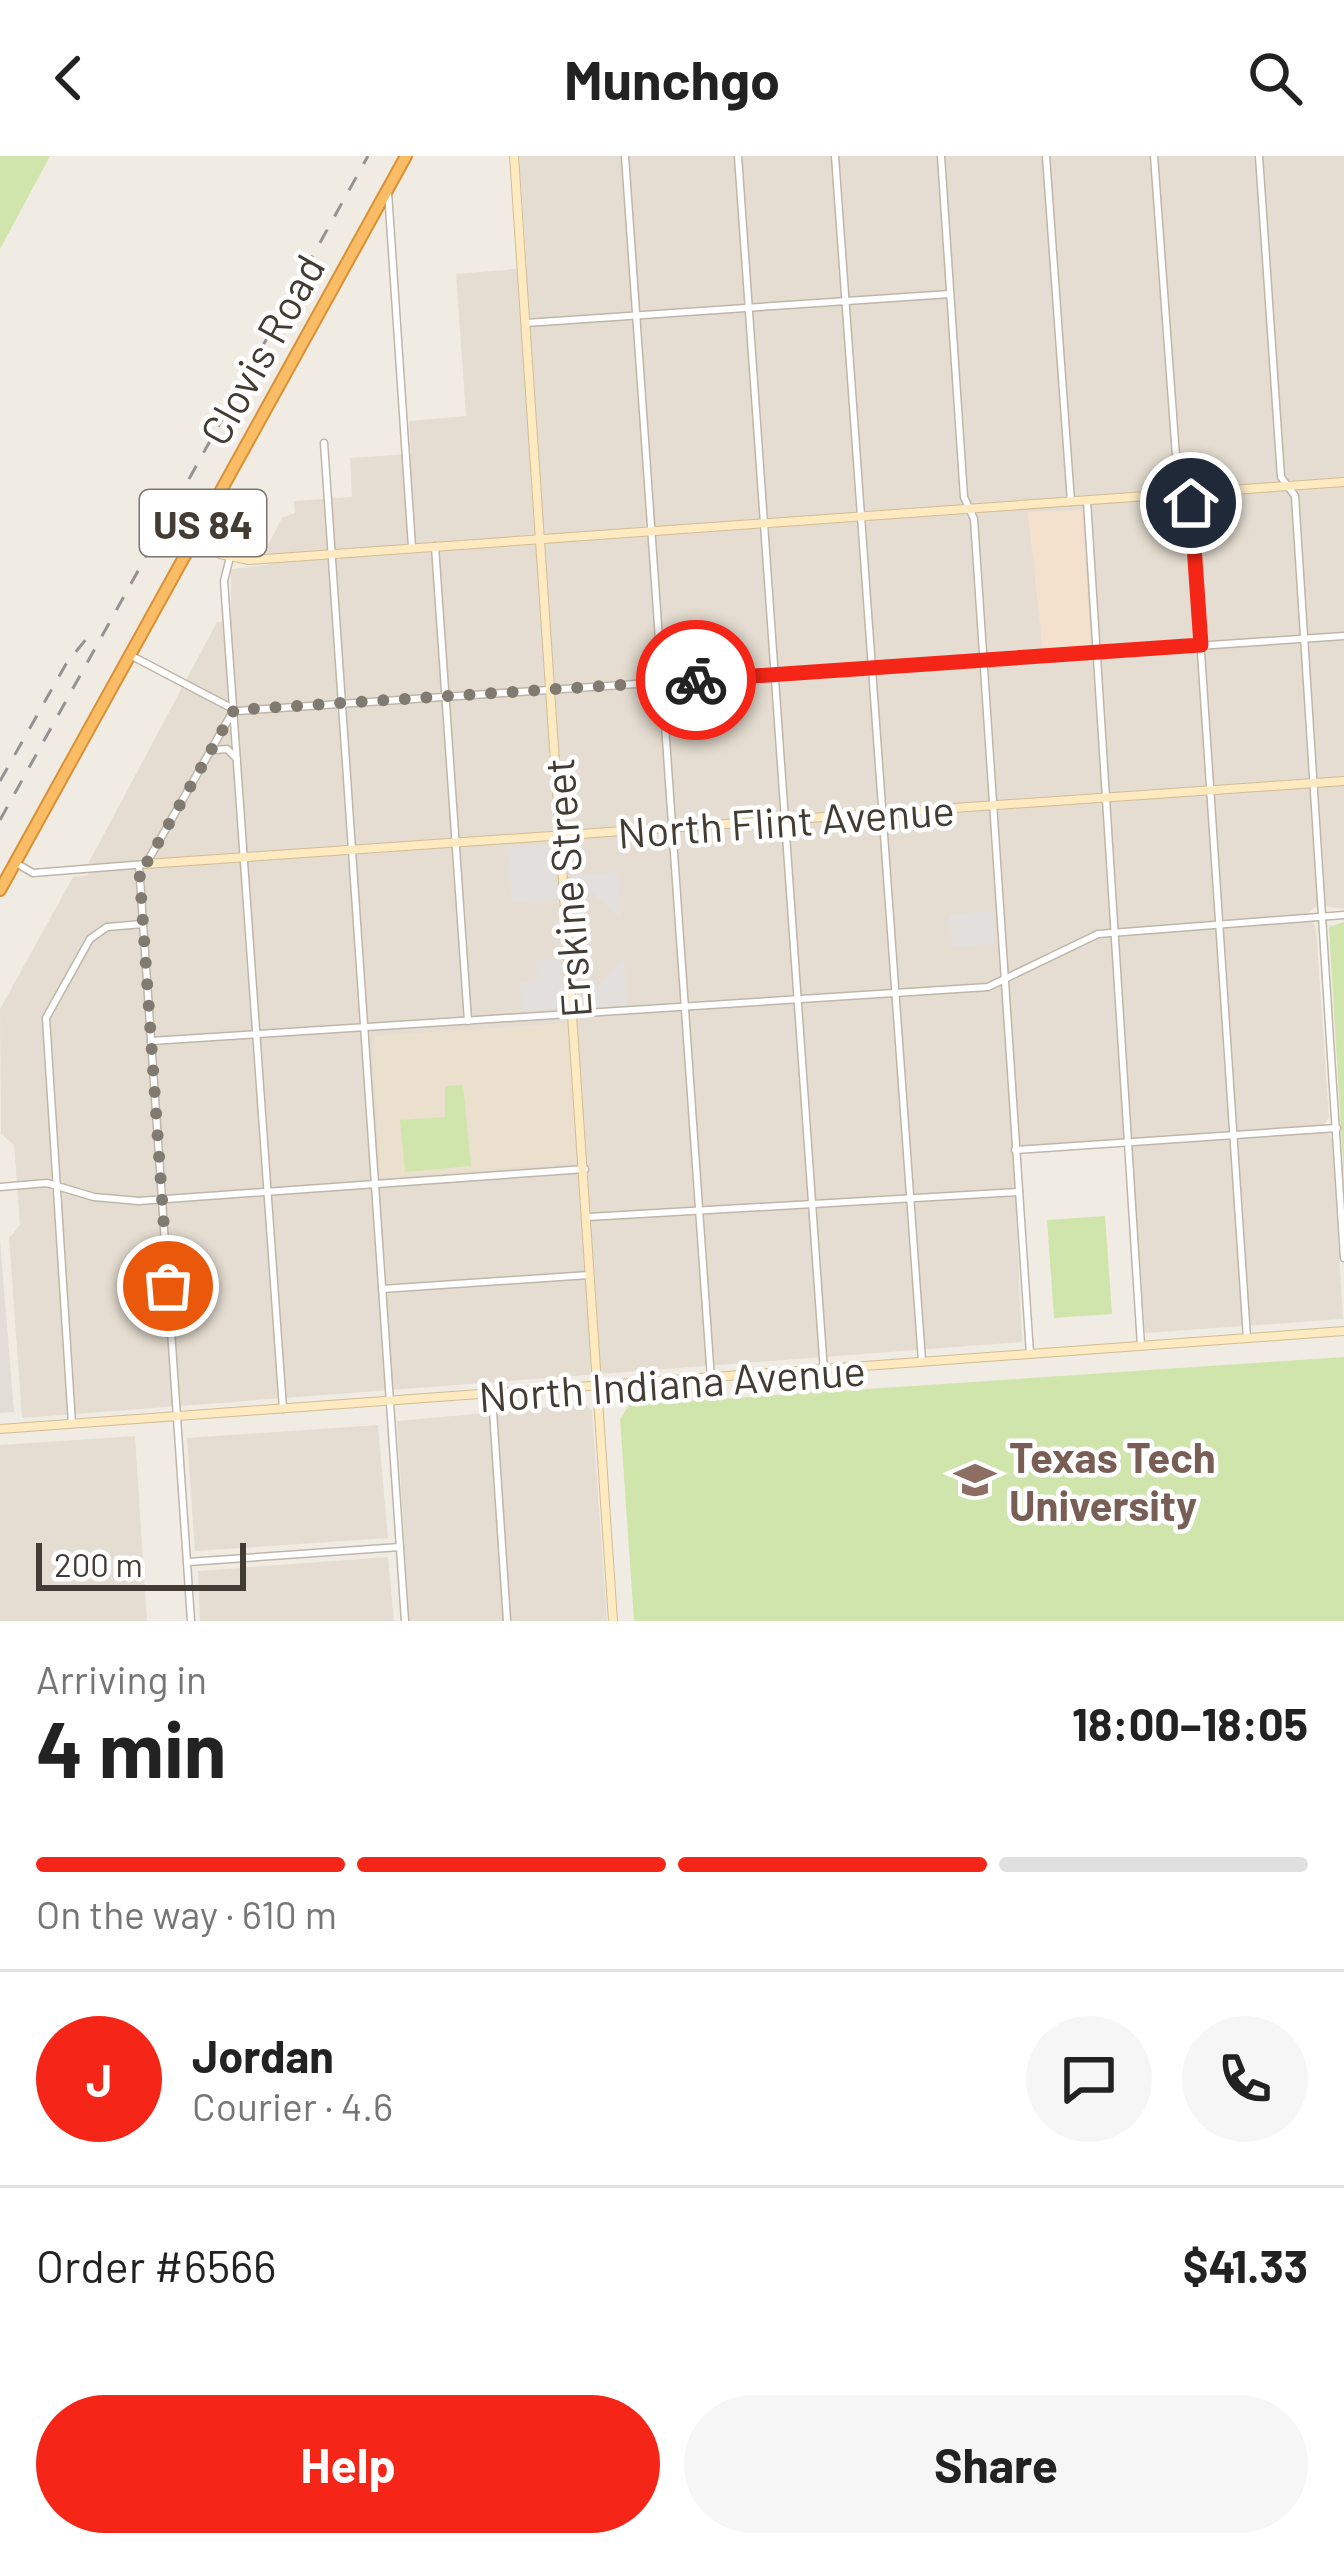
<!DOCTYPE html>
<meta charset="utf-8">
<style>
body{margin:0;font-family:Barlow,sans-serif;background:#f6f6f6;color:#222;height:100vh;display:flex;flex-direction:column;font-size:45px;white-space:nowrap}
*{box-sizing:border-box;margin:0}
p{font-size:39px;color:#767676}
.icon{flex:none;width:66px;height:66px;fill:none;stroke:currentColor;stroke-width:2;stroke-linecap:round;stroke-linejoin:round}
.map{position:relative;height:1465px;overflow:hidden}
.panel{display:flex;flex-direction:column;background:#fff;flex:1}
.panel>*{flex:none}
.scale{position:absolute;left:36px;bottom:30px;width:210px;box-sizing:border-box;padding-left:12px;border:6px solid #433c34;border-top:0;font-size:33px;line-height:42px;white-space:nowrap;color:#433c34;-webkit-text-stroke:9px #fff;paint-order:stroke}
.pin{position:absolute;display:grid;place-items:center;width:102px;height:102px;color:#fff;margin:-51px;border:6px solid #fff;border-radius:50%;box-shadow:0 3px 12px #0007}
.courier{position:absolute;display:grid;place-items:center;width:120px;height:120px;margin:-60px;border:9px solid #f52617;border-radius:50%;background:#fff;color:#222;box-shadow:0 3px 15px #0007}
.headline em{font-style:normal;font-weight:700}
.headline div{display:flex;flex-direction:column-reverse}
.headline{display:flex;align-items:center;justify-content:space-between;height:204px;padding:0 36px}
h1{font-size:78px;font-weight:700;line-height:90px}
.bar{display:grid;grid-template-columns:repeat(4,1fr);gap:18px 12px;align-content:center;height:144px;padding:0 36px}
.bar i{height:15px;border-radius:9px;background:#e0e0e0}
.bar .active{background:#f52617}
.bar p{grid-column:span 4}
.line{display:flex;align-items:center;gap:30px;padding:0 36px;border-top:3px solid #e0e0e0}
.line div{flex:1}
.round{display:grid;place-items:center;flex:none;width:126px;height:126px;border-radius:63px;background:#f6f6f6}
.action{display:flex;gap:24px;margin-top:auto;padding:24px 36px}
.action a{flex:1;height:138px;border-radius:72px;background:#f52617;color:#fff;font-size:48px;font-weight:700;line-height:138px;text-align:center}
.action a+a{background:#f6f6f6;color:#222}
header{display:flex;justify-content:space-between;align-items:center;height:156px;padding:0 36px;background:#fff;font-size:54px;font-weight:700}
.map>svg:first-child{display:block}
</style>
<header><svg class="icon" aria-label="back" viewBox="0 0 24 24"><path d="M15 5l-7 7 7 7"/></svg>Munchgo<svg class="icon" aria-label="search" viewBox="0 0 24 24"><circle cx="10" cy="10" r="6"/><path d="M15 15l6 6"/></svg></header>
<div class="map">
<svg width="1344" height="1465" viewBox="0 0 1344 1465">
<rect width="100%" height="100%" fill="#f1ece3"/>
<!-- residential -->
<g fill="#e5ddd1">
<path d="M519 0H1344V753L1318 749 1308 757 1316 772 1329 962 1324 969 1332 983 1343 1163 1145 1177 1131 983 1013 991 1022 1186 22 1262 9 1082 20 1069 14 989 1 978 0 853 73 721 88 719V708L217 466 231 465V413L268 409 267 391 282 362 295 357 294 345 352 341 350 302 411 298 409 265 466 260 456 118 527 112Z"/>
<path d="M585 1248 592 1255 607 1465H409L397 1265Z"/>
<path d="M378 1269 388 1382 195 1395 187 1282Z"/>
<path d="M135 1280 147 1465H0V1289Z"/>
<path d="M388 1401 394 1465H200L198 1415Z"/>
</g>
<!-- commercial -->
<path fill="#f3e1ce" d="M1082 354 1091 493 1043 497 1028 356Z"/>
<!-- industrial -->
<path fill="#e3ddd8" d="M0 1084 14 1256 0 1257Z"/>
<!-- education -->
<path fill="#eae0cd" d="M568 867 579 1006 380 1022 373 880Z"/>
<!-- green -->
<g fill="#d0e5ac">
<path d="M0 0H50L0 93Z"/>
<path d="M1344 766V1022L1329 771Z"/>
<path d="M463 929 471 1010 405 1016 400 964 445 961V930Z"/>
<path d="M1105 1060 1112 1158 1054 1162 1047 1064Z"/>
<path d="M1344 1201V1465H634L620 1263 629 1249Z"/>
</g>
<!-- parking -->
<g fill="#e2dfdc">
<path d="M554 688 557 743 512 746 508 691Z"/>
<path d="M618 716 621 762 591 736 573 738 572 720Z"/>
<path d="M993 755 995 788 952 791 949 758Z"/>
<path d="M561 802 564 852 522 855 520 826 537 824 536 804Z"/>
<path d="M624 803 627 849 586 852 584 831 599 830Z"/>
</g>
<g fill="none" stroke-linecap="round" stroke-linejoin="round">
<!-- street casing -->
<g stroke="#bfb6a9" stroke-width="9">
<g id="street">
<path d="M625 0 711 1223"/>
<path d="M738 0 824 1216"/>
<path d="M835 0 922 1205"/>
<path d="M941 0 964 341 974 363 1030 1198"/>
<path d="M1046 0 1071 346"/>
<path d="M1154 0 1178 327 1191 347 1247 1182"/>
<path d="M1259 0 1281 321 1295 340 1344 1102"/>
<path d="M388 36 412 391"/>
<path d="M526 167 950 138"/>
<path d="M324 287 405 1465"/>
<path d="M1087 345 1141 1190"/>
<path d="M435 390 468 865"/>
<path d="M230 401 224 425 283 1253"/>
<path d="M130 499 237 555 1344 480"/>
<path d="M214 594 227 593 237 603"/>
<path d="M16 707 33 717 146 708 232 557"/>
<path d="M139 709 191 1465"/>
<path d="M151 885 988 831 1098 778 1344 759"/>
<path d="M1015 994 1337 972"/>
<path d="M0 1031 47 1027 94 1041 139 1045 585 1013"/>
<path d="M588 1061 1019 1036"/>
<path d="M382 1133 589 1119"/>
<path d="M492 1240 507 1465"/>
<path d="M72 1268 46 862 90 783 107 771 143 768"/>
<path d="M188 1406 400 1391"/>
</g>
</g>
<!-- secondary casing -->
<g stroke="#d1bc94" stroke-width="10">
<g id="secondary">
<path d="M514 0 613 1465"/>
<path d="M195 381 220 398 249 404 1344 326"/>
<path d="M146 708 1344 625"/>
<path d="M0 1273 1344 1175"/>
</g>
</g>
<!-- highway casing -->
<g stroke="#d99036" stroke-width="14">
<path id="highway" d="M0 734 406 0"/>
</g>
<!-- street -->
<use href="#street" stroke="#fff" stroke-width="6"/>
<!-- secondary -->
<use href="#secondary" stroke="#fdeac1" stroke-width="8"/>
<!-- highway -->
<use href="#highway" stroke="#fabd65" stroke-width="10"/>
<!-- rail -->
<g stroke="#939393" stroke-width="3" stroke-dasharray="15 15" stroke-linecap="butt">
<path d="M0 625 66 508 87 482"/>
<path d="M0 664 368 0"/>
</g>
</g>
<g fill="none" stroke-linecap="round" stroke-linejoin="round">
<!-- done -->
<path stroke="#807a71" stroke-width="12" stroke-dasharray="0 21.6" d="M168 1130 139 709 146 708 234 554 696 524"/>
<!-- route -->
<path stroke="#f52617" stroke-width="15" d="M696 524 1201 489 1191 347"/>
</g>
<!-- icons -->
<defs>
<g id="university-bare" transform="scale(3.24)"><path d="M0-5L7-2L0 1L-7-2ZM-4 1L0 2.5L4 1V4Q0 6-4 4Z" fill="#8d6e63" stroke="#fff" stroke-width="2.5" paint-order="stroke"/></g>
</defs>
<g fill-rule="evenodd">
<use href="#university-bare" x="975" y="1324"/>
</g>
<g text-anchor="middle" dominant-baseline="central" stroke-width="9" stroke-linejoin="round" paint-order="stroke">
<!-- shield labels -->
<rect fill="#fff" stroke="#7b7671" stroke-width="3" x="140" y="334" width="126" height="66" rx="9"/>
<g font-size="39" font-weight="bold" fill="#433c34">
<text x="203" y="367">US 84</text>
</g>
<!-- street labels -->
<g font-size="42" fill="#433c34" stroke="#fff">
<text transform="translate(261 193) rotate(-61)">Clovis Road</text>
<text transform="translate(786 664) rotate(-4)">North Flint Avenue</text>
<text transform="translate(566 732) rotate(-94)">Erskine Street</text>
<text transform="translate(672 1226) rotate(-4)">North Indiana Avenue</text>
</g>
<!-- education labels -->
<g font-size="42" font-weight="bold" fill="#785e54" stroke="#fff" text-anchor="start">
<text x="1009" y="1300">Texas Tech<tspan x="1009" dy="48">University</tspan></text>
</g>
</g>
</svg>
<div class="scale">200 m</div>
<div class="pin" style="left:168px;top:1130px;background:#ea580c"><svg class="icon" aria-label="bag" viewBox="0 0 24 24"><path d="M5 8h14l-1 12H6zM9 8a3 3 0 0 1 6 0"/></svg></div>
<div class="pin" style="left:1191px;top:347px;background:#1f2937"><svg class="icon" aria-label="home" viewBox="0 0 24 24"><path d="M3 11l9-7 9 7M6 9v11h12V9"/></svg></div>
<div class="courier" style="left:696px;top:524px"><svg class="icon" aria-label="bike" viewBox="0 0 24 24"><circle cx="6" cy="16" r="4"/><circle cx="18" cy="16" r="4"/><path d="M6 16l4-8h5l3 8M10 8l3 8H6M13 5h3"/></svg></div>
</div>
<section class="panel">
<div class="headline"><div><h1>4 min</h1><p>Arriving in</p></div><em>18:00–18:05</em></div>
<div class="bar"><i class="active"></i><i class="active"></i><i class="active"></i><i></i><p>On the way · 610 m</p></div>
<div class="line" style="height:216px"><b class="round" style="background:#f52617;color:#fff">J</b><div><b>Jordan</b><p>Courier · 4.6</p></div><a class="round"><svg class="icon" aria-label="chat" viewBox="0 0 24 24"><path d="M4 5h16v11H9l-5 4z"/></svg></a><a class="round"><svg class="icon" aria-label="phone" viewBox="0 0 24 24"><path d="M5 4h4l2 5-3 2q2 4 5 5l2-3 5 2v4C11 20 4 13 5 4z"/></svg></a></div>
<div class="line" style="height:156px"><div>Order #6566</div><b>$41.33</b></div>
<div class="action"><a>Help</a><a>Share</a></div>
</section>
